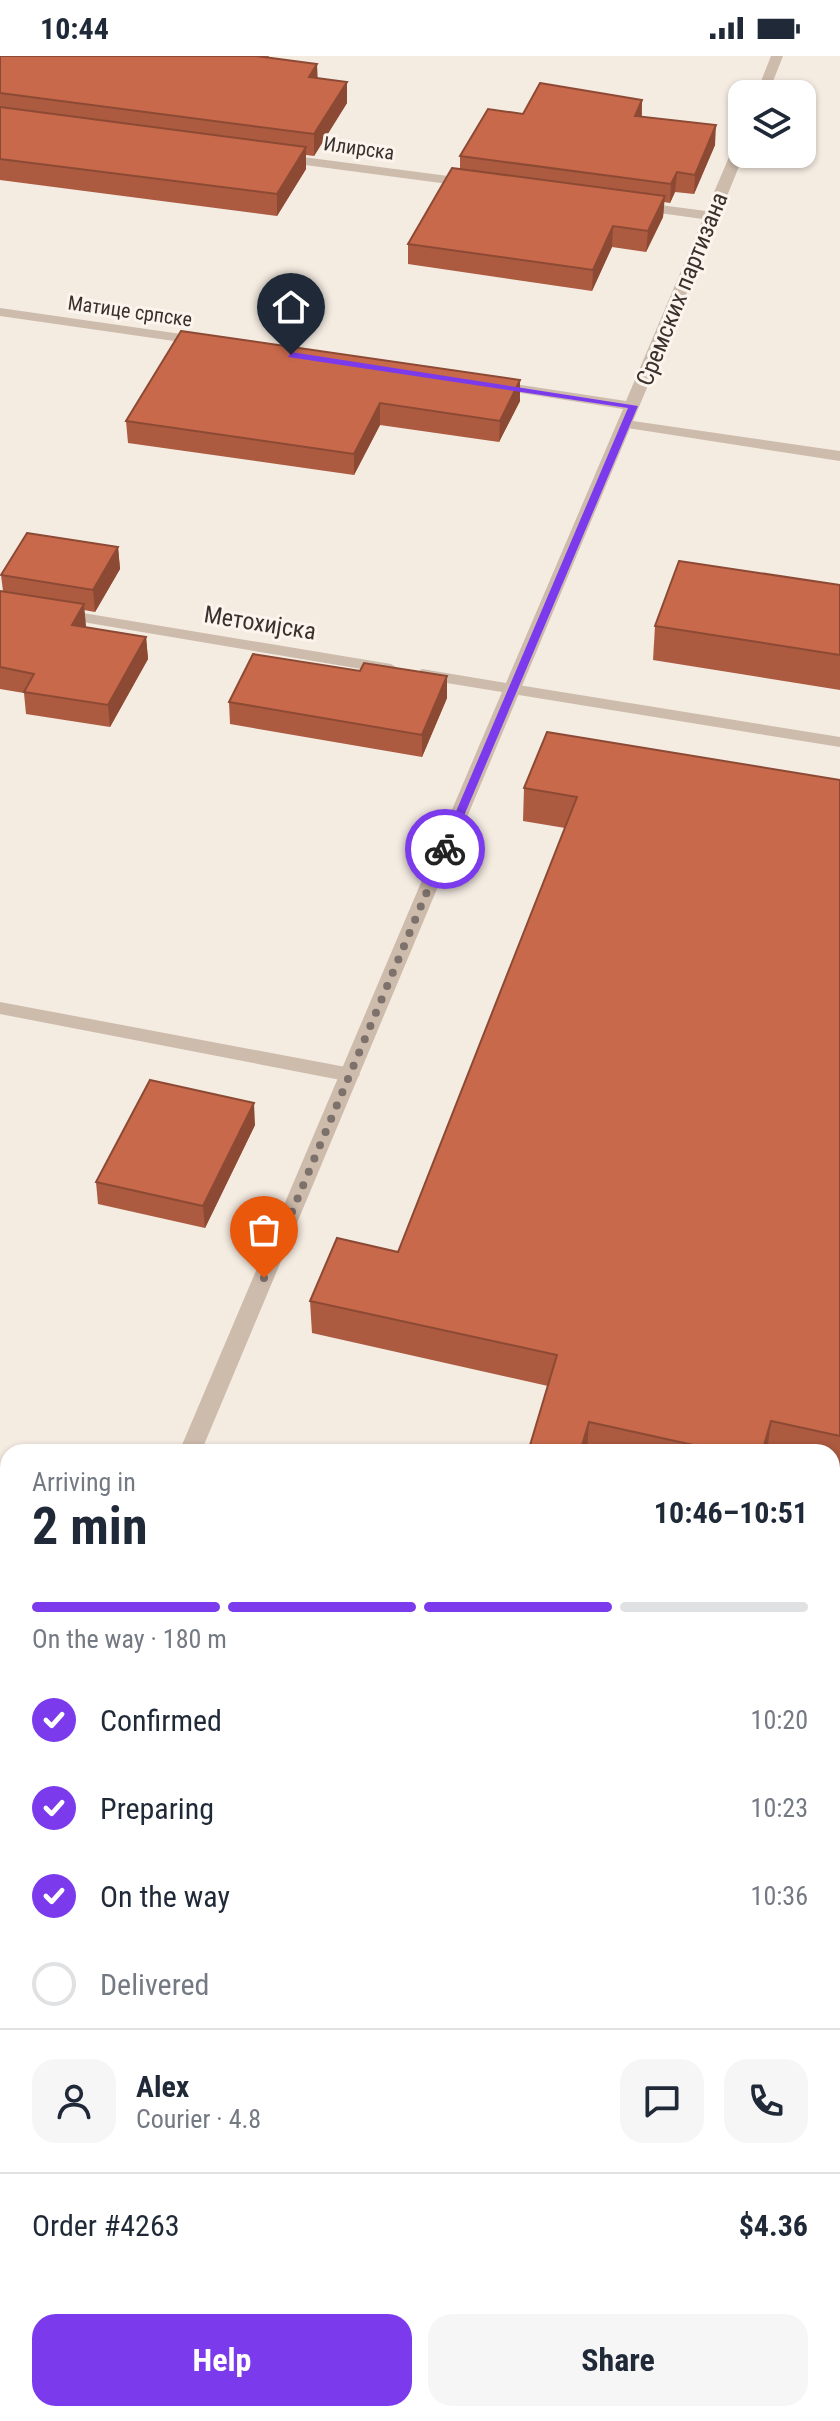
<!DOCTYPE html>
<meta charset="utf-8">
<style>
body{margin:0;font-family:"Roboto Condensed",sans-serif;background:#f6f6f7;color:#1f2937;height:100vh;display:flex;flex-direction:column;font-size:30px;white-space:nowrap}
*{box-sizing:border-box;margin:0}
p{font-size:26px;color:#747a83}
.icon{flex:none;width:44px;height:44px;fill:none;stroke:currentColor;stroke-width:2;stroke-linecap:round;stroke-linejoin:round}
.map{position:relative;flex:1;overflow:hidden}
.panel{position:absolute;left:0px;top:1388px;width:840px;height:978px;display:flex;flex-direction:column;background:#fff;border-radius:24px 24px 0 0;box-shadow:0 2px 6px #0004}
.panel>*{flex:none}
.buttons{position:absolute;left:728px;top:24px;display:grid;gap:16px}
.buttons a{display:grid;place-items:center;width:88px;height:88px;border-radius:16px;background:#fff;box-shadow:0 2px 6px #0004;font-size:40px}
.pin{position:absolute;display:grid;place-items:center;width:68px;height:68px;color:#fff;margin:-82px -34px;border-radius:50% 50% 50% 0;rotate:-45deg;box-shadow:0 0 8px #0007}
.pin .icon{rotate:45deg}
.courier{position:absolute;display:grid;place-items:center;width:80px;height:80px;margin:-40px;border:6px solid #7c3aed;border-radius:50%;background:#fff;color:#222;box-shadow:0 2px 10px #0007}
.summary em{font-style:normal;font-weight:700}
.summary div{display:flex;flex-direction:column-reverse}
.summary{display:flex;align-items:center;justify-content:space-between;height:136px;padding:0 32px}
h1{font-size:52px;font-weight:700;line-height:60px}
.bar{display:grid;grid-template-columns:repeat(4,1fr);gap:12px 8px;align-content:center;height:96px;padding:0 32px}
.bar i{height:10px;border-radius:6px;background:#e0e1e3}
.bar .active{background:#7c3aed}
.bar p{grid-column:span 4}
.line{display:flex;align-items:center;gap:20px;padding:0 32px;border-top:2px solid #e0e1e3}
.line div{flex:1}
.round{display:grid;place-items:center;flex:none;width:84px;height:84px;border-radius:24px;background:#f6f6f7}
ol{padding:0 32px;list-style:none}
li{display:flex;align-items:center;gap:24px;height:88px}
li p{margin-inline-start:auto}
li .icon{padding:8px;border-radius:50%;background:#7c3aed;color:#fff;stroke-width:4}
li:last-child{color:#747a83}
li i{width:44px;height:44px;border:4px solid #e0e1e3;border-radius:50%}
.primary-button{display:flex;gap:16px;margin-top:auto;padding:16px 32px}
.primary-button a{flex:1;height:92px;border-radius:24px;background:#7c3aed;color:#fff;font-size:32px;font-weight:700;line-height:92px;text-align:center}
.primary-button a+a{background:#f6f6f7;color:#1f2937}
.status{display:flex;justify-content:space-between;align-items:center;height:56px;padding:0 40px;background:#fff;direction:ltr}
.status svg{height:22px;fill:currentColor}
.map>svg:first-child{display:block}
</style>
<div class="status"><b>10:44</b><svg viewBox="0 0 49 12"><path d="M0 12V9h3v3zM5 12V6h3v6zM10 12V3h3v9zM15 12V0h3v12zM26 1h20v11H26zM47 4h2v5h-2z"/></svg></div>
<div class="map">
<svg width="840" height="2365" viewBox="0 0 840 2365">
<rect width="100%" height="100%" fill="#f4ebe1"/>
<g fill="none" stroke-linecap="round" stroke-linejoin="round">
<!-- lane -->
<g fill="#cdbbac" fill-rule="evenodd">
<path d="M626 364 840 395V405L621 371 619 368Z"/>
<path d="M512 628 840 681V691L506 637 504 633Z"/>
<path d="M0 946 351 1012 360 1019 351 1026 0 958Z"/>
<path d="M832 1897 840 1899V1921L832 1919Z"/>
<path d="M0 2031 8 2033V2057L0 2055Z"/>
</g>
<!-- street -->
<g fill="#cdbbac" fill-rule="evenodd">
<path d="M771 0H783L768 38H756Z"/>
<path d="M742 83 744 98 719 160 201 1396H179L502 636 422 623 414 618 422 613 506 627 623 353 495 333 488 329 495 325 626 345 703 163 637 154 630 150 637 146 706 155 735 87Z"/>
<path d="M280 98 471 123 478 127 471 131 275 105V99Z"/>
<path d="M0 252 202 281 209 285 202 289 0 260Z"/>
<path d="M59 553 391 608 399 613 391 618 53 561 51 558Z"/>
<path d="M8 1817V1855L0 1858V1820Z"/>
</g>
</g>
<!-- wall -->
<g fill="#ac5a40">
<path d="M0 0H269L268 2 317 8V22L347 47 314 100 306 99V113L277 160 0 124Z"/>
<path d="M642 44V60L715 89 694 138 675 136 670 147 664 146 663 161 646 196 612 191 592 235 408 208V188L460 113V100L523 58Z"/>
<path d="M181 275 520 345 499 386 380 369 354 419 128 387 126 365Z"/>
<path d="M118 491 120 513 95 556 84 554 85 572 146 581 148 603 110 671 26 658 24 637 0 633V535H3L1 519Z"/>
<path d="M840 529V634L653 604 655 570Z"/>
<path d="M447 642 422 701 230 668 229 646Z"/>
<path d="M840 724V1413L832 1411V1396H528L548 1330 312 1277 310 1245 398 1196 565 772 523 765 524 732Z"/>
<path d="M255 1069 205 1172 98 1148 96 1126Z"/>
</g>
<!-- shaded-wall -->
<g fill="#8c4a34">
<path d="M317 8 318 29 309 21Z"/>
<path d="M347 26V47L314 100V78Z"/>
<path d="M642 44 641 64 635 60Z"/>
<path d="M716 69 715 89 694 138 695 119Z"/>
<path d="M306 91V113L277 160V138Z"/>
<path d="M677 116 675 136 670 147 671 128Z"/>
<path d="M665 140 663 161 646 196 648 175Z"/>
<path d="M613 170 612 191 592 235 593 214Z"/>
<path d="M520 324V345L499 386 500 365Z"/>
<path d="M380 347V369L354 419V398Z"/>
<path d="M118 491 120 513 95 556 93 534Z"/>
<path d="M84 548 86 570 74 591 72 569Z"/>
<path d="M146 581 148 603 110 671 108 649Z"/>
<path d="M447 620V642L422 701V679Z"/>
<path d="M254 1047 255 1069 205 1172 203 1150Z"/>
<path d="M771 1365 767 1396H762Z"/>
<path d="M589 1366 587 1396H580Z"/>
<path d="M8 1555V1590L0 1607V1572Z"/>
<path d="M8 2354V2358H20L17 2365H4Z"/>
</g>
<!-- building -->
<g fill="#c8694b" stroke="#8c4a34" stroke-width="2">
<path d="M0 0H256L317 8 309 21 347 26 314 78 0 37Z"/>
<path d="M540 27 642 44 635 60 716 69 695 119 677 116 671 128 460 100 488 53 523 58Z"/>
<path d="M0 51 306 91 277 138 0 103Z"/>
<path d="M452 112 665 140 648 175 613 170 593 214 408 188Z"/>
<path d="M181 275 520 324 500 365 380 347 354 398 126 365Z"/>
<path d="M27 477 118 491 93 534 1 519Z"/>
<path d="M679 505 840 529V599L655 570Z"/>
<path d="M0 535 84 548 72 569 146 581 108 649 24 636 34 618 0 611Z"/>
<path d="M253 598 360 615 364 607 447 620 422 679 229 646Z"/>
<path d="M547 676 840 724V1380L771 1365 762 1396H725L589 1366 580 1396H528L557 1299 310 1245 337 1182 398 1196 577 741 524 732Z"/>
<path d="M150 1024 254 1047 203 1150 96 1126Z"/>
<path d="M0 1482 8 1484V1555L0 1572Z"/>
<path d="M0 2254 8 2256V2354L4 2365H0Z"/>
</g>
<!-- route -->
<path fill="#7c3aed" d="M291 296 638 350 449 795 440 793 628 352 288 301Z"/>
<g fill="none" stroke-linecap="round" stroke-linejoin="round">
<!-- done -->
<path stroke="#7c716b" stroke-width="8" stroke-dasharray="0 14.4" d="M264 1222 445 793"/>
</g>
<g text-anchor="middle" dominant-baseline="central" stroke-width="6" stroke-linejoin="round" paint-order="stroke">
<!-- far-street labels -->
<g font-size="20" fill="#3b302b" stroke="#fbf5ee">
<text transform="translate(359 92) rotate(8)">Илирска</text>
<text transform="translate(130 255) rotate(8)">Матице српске</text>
</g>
<!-- street labels -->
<g font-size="24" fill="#3b302b" stroke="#fbf5ee">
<text transform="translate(682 233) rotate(-68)">Сремских партизана</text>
<text transform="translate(260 567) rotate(9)">Метохијска</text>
</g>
</g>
</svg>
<div class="buttons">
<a><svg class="icon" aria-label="layers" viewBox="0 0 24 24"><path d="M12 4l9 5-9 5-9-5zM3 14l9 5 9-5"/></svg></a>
</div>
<div class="pin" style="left:264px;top:1222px;background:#ea580c"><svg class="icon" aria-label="bag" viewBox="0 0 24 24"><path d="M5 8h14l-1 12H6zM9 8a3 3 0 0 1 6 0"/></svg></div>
<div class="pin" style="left:291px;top:299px;background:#1f2937"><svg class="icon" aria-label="home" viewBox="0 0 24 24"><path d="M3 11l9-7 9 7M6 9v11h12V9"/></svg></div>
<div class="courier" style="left:445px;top:793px"><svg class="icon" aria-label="bike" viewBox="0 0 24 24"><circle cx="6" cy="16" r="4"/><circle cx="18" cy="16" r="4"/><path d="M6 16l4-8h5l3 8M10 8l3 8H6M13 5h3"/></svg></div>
<section class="panel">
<div class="summary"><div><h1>2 min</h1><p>Arriving in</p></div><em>10:46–10:51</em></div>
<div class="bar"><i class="active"></i><i class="active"></i><i class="active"></i><i></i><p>On the way · 180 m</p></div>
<ol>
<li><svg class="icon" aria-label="check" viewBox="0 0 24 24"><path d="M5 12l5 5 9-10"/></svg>Confirmed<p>10:20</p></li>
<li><svg class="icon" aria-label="check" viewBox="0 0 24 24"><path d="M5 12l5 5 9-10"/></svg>Preparing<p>10:23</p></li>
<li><svg class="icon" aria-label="check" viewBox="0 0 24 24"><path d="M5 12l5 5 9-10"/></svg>On the way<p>10:36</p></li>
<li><i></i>Delivered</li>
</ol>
<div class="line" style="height:144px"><a class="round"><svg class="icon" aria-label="person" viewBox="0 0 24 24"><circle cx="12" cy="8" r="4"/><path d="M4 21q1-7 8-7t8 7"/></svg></a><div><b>Alex</b><p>Courier · 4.8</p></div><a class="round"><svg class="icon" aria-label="chat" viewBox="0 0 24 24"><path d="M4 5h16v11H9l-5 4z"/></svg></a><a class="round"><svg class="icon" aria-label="phone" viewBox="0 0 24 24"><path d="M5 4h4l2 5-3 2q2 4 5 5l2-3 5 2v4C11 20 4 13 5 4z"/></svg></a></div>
<div class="line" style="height:104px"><div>Order #4263</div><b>$4.36</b></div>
<div class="primary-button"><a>Help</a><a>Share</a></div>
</section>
</div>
